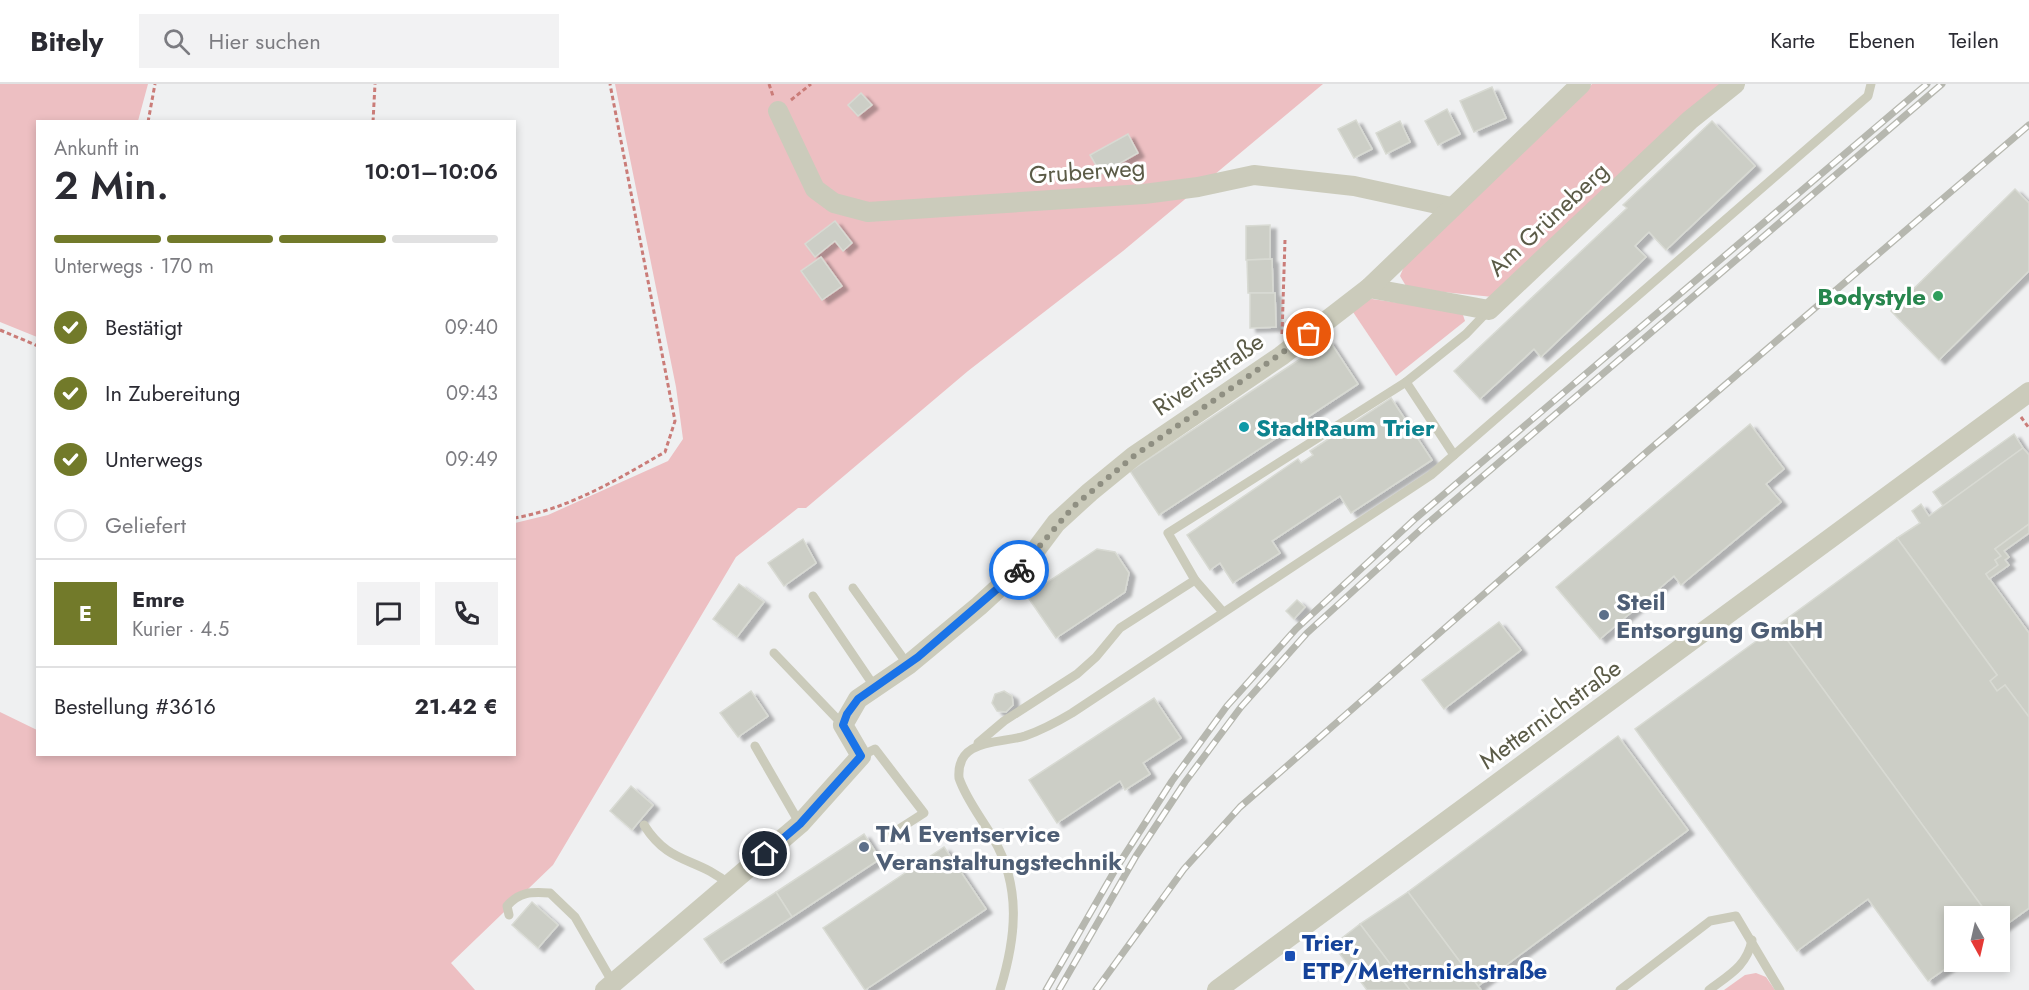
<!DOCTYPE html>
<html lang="de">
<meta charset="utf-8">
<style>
body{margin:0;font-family:Jost,sans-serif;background:#f2f2f3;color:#2b2b33;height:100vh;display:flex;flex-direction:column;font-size:22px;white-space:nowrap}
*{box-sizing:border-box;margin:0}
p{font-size:20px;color:#7c7c81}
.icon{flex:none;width:33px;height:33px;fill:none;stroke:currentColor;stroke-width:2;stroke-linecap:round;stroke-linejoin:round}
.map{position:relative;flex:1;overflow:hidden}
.panel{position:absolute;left:36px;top:36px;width:480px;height:636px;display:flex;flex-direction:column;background:#fff;border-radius:0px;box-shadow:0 3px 9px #0003}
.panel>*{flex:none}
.needle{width:39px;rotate:172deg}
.buttons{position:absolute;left:1944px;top:822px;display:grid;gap:12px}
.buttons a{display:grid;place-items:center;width:66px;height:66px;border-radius:0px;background:#fff;box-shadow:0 3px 9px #0003;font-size:30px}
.pin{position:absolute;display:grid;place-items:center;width:51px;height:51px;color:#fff;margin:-26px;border:3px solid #fff;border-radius:50%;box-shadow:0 2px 6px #0007}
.courier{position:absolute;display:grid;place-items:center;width:60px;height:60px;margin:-30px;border:4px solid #1a73e8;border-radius:50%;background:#fff;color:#222;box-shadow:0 2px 8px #0007}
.head em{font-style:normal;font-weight:600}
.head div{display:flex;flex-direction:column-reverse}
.head{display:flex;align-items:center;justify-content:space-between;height:102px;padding:0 18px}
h1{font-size:39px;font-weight:600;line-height:45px}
.bar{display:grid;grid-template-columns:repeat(4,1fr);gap:9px 6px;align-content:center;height:72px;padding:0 18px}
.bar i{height:8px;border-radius:4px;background:#e1e1e2}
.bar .current{background:#727a2a}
.bar p{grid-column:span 4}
.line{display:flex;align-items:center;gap:15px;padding:0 18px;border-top:2px solid #e1e1e2}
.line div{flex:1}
.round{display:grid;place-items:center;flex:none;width:63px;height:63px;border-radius:0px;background:#f2f2f3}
ol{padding:0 18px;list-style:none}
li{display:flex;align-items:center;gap:18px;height:66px}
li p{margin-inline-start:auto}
li .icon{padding:6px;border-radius:50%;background:#727a2a;color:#fff;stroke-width:4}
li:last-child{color:#7c7c81}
li i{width:33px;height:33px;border:3px solid #e1e1e2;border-radius:50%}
header{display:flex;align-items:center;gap:36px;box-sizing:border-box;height:84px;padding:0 30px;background:#fff;border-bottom:2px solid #e1e1e2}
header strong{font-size:28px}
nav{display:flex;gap:33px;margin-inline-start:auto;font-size:21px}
.search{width:420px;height:54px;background:#f2f2f3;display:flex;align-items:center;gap:15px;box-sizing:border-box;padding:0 21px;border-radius:0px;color:#7c7c81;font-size:22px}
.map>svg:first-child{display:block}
</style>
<header>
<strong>Bitely</strong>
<div class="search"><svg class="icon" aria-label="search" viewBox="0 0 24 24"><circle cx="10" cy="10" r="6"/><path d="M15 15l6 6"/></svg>Hier suchen</div>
<nav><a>Karte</a><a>Ebenen</a><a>Teilen</a></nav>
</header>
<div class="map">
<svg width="2029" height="906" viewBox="0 0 2029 906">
<defs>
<filter id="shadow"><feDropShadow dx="6" dy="4" stdDeviation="1.5" flood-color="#0004"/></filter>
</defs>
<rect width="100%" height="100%" fill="#eff0f1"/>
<!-- green -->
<g fill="#edbfc2">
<path d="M0 0H148L138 37 38 38 37 253 0 238Z"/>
<path d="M615 0H1323L1123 167 968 287 806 424H798L736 473 553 781 451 879 475 906H0V628L37 646 38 670H514L515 439 548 431 668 377 683 355 676 303Z"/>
<path d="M1592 0H1723L1493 213 1413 205 1406 202 1400 192 1405 180Z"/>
<path d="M1372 215 1462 228 1465 237 1396 292 1353 228 1366 216Z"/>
<path d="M1756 889 1766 893 1775 906H1724L1745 891Z"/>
</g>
<!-- building -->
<g fill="#cccec6" stroke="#d8dad3" stroke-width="1.5" filter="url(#shadow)">
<path d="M1492 3 1506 34 1474 48 1460 17Z"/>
<path d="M861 9 872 21 858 32 848 21Z"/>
<path d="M1447 25 1460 50 1438 61 1425 37Z"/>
<path d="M1356 36 1372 65 1354 74 1338 45Z"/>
<path d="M1400 37 1410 58 1386 70 1376 49Z"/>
<path d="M1712 37 1755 82 1666 166 1649 148 1635 162 1646 173 1541 273 1534 265 1480 315 1454 287 1627 124 1623 121Z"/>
<path d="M1128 50 1138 69 1101 90 1090 71Z"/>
<path d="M2015 105 2029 119V187L1939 276 1891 227Z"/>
<path d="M835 137 852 159 843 167 835 157 815 173 805 160Z"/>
<path d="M1270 141V175L1246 176V142Z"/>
<path d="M821 173 842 202 822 216 801 187Z"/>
<path d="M1272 175 1273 209H1248L1247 176Z"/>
<path d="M1250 209H1275L1276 243 1250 244Z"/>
<path d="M1329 256 1358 300 1159 431 1130 387Z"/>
<path d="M1391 314 1432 376 1351 429 1340 412 1272 457 1280 469 1233 499 1220 479 1210 486 1187 451 1298 375 1301 379 1313 371 1310 367Z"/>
<path d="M1750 340 1784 385 1766 400 1781 418 1681 501 1674 492 1600 555 1556 503Z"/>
<path d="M2014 350 2023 364 1943 422 1933 408Z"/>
<path d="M2023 364 2029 371V440L1995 465 2001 472 1995 476 1998 481 1986 490 2029 549V633L2005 601 1997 607 1990 597 1997 591 1897 454 1920 439 1912 427 1921 420 1929 432Z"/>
<path d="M2029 440V449L2004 467 2009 473 2005 476 2009 481 1989 495 1986 490 1998 481 1995 476 2001 472 1995 465Z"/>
<path d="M1897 454 1997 591 1990 597 1997 607 2005 601 2029 633V824L2000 845V832H1989L1777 542Z"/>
<path d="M803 455 816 479 784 502 768 479Z"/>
<path d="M1097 465 1115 468 1129 489 1125 508 1056 554 1027 512Z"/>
<path d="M739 500 764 518 737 553 713 535Z"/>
<path d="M1297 516 1305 523 1294 535 1286 527Z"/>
<path d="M1499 538 1521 566 1444 625 1422 596Z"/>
<path d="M1777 542 1989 832H1954L1955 878 1928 897 1868 815 1797 867 1635 645Z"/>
<path d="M751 607 768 632 738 653 720 629Z"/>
<path d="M1004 607 1012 612 1013 621 1006 628 997 627 992 619 995 610Z"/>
<path d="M1154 614 1181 654 1143 679 1150 690 1125 706 1120 697 1057 739 1029 696Z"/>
<path d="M1618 652 1688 746 1478 902 1408 808Z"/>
<path d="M631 702 653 721 632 746 610 727Z"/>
<path d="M864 750 880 775 792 833 776 808Z"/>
<path d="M944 763 986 825 865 906 823 844Z"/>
<path d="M776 808 792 833 721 879 704 855Z"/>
<path d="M1408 808 1478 902 1481 906H1410L1360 840Z"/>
<path d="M532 818 558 841 538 864 512 841Z"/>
<path d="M1360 840 1410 906H1367L1333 861Z"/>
</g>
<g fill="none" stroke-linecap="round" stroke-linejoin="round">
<!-- path -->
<g stroke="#ca7c78" stroke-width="3" stroke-dasharray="4.5 3" stroke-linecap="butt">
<path d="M769 0 773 12"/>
<path d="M791 16 811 0"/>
<path d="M148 38 155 0"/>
<path d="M373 38 375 0"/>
<path d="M0 246 38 262"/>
<path d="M1282 250 1285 156"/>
<path d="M2021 333 2029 344"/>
<path d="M514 434C569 425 618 395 665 368L675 337 610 0"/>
</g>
<!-- service -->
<g stroke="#cbcbbb" stroke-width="9">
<path d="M1406 298 1466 250 1488 227"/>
<path d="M853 504 908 581"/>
<path d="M813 512 874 602"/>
<path d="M1223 528 1195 496 1168 449 1406 298 1454 371"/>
<path d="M774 569 843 641"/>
<path d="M978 659 1004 637 1077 590 1096 573 1120 544 1195 496"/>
<path d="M755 662 800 740"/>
<path d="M861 672 875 665 924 729 885 754"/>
<path d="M644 741C670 782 696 772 730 801"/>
<path d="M509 831 507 822C520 807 532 808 550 809L575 833 613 899"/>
<path d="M1000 906C1016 854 1022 803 993 754 982 735 966 715 959 694 956 654 999 660 1025 652 1042 646 1057 638 1072 629L1431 391 1868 12 1871 0"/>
<path d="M1620 906 1710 837 1736 832 1780 906"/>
<path d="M1709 906C1729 891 1747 882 1752 856"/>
</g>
<!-- minor -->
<g stroke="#cbcbbb" stroke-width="20">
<path d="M778 27 815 105 834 119 868 128 1144 110 1198 103 1254 91 1354 102 1451 123"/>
<path d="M1369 204 1489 226 1690 36 1735 0"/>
<path d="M605 906 800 740 861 672 843 641 858 615 908 581 979 522 1026 479 1056 439 1090 408 1134 372 1281 272 1369 204 1581 0"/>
<path d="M1217 906 2029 308"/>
</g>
<!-- rail casing -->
<g stroke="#b6b7af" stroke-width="7">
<g id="rail">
<path d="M1046 906 1115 786 1172 697 1227 622 1296 545 1416 434 1927 0"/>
<path d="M1059 906 1136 772 1185 698 1241 623 1307 549 1427 440 1942 0"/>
<path d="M1096 906 1184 785 1240 723 1649 366 2029 41"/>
</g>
</g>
<!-- rail -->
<use href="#rail" stroke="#fff" stroke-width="4.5" stroke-dasharray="14" stroke-linecap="butt"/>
</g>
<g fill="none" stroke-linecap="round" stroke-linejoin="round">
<!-- done -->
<path stroke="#8f8f82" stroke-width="6" stroke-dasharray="0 10.8" d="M1019 486 1074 422 1134 372 1309 250"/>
<!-- route -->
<path stroke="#1a73e8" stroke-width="8" d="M765 770 800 740 861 672 843 641 847 630 858 615 918 573 1019 486"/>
</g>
<!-- markers -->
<circle fill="#2e9e5b" stroke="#fff" stroke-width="2" cx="1938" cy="212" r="6"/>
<circle fill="#0f9aa8" stroke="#fff" stroke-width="2" cx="1244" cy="343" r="6"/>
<g fill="#5c6f8a" stroke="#fff" stroke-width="2">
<circle cx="1604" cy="531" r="6"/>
<circle cx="864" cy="763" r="6"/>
</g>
<rect fill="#1a4fb4" stroke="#fff" stroke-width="2" x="1284" y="866" width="12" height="12" rx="3"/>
<g text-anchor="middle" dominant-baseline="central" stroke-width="6" stroke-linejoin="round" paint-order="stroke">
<!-- street labels -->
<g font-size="24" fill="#5b5b47" stroke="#fff">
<text transform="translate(1087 87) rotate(-4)">Gruberweg</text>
<text transform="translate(1548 135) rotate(-43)">Am Grüneberg</text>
<text transform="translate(1208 290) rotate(-34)">Riverisstraße</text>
<text transform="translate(1550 630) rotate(-36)">Metternichstraße</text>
</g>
<!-- leisure labels -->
<g font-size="24" font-weight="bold" fill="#27864d" stroke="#fff" text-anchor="end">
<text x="1926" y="212">Bodystyle</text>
</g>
<!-- culture labels -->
<g font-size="24" font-weight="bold" fill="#0d838f" stroke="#fff" text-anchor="start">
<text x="1256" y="343">StadtRaum Trier</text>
</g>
<!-- service labels -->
<g font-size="24" font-weight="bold" fill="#4e5e75" stroke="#fff" text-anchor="start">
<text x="1616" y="517">Steil<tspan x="1616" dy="28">Entsorgung GmbH</tspan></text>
<text x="876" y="749">TM Eventservice<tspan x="876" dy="28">Veranstaltungstechnik</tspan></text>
</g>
<!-- transit labels -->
<g font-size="24" font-weight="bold" fill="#164399" stroke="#fff" text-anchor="start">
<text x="1302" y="858">Trier,<tspan x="1302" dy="28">ETP/Metternichstraße</tspan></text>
</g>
</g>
</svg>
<div class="buttons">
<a><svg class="needle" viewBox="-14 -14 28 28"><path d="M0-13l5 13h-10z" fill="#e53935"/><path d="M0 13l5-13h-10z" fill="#7c7c81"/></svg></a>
</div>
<div class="pin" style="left:1309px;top:250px;background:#ea580c"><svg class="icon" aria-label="bag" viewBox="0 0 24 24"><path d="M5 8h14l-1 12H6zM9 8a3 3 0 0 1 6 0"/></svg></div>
<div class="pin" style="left:765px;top:770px;background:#1f2937"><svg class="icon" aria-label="home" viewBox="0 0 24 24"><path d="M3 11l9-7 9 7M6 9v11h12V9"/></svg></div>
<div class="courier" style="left:1019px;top:486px"><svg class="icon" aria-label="bike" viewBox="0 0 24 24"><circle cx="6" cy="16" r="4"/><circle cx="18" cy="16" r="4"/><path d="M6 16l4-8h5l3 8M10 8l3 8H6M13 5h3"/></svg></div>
<section class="panel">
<div class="head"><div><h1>2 Min.</h1><p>Ankunft in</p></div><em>10:01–10:06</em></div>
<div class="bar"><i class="current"></i><i class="current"></i><i class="current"></i><i></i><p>Unterwegs · 170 m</p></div>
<ol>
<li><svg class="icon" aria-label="check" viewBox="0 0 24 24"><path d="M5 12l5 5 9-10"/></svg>Bestätigt<p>09:40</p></li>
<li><svg class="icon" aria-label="check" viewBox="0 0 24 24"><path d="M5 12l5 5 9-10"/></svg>In Zubereitung<p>09:43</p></li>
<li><svg class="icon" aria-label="check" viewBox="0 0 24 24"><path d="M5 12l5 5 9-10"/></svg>Unterwegs<p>09:49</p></li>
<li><i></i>Geliefert</li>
</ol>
<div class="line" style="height:108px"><b class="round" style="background:#727a2a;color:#fff">E</b><div><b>Emre</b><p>Kurier · 4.5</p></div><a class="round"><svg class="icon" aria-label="chat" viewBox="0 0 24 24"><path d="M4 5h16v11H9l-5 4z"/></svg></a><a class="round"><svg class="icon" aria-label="phone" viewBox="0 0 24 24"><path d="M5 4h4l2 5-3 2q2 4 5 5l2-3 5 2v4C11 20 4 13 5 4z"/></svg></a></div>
<div class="line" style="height:78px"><div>Bestellung #3616</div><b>21.42 €</b></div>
</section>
</div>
